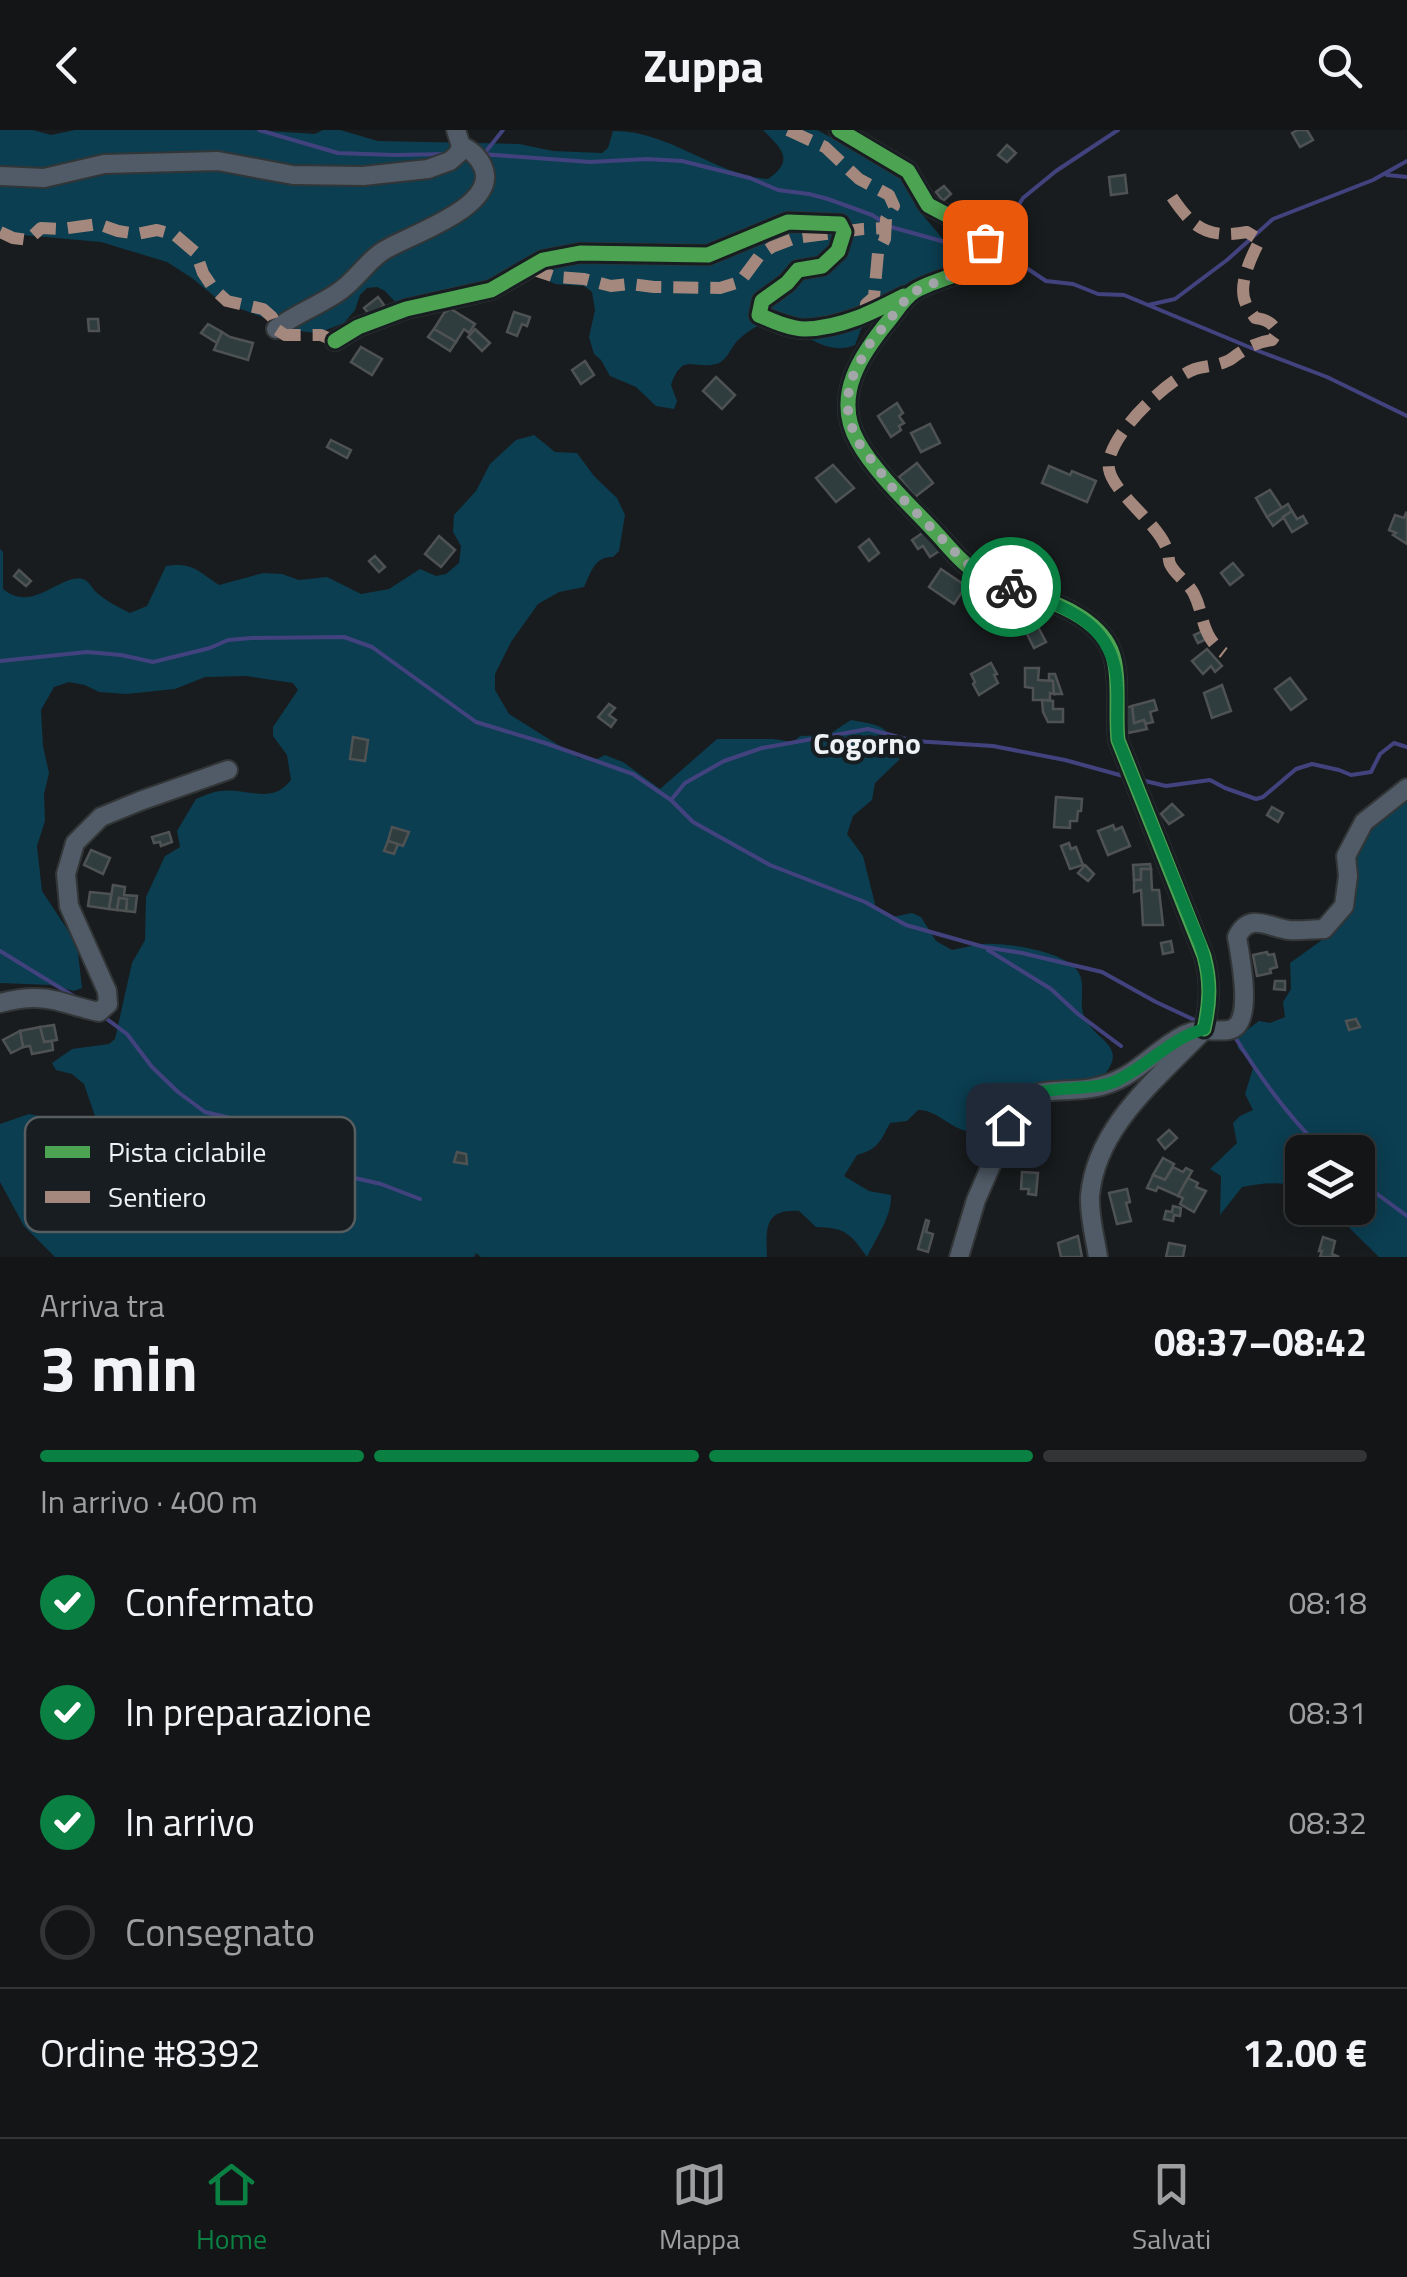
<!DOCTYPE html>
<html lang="it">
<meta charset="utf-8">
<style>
body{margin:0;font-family:"Titillium Web",sans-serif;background:#202223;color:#f1f3f6;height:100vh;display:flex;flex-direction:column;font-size:38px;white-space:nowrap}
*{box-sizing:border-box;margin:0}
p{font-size:32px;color:#9d9fa1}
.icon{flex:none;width:55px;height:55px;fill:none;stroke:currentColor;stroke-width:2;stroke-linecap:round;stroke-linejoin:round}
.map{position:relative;height:1127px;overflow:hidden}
.drawer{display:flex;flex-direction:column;background:#131516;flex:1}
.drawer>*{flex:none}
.controls{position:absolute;left:1285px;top:1005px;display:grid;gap:20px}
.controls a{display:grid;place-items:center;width:90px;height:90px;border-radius:15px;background:#131516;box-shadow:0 5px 25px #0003,0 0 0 2px #323435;font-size:50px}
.pin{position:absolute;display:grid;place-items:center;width:85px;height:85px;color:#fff;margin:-42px;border-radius:20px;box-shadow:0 5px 15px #0006}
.courier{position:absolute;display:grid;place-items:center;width:100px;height:100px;margin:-50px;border:8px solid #0b8043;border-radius:50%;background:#fff;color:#222;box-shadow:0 2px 12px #0007}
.headline em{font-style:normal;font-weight:700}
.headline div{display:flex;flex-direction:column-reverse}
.headline{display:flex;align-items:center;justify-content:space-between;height:170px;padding:0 40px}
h1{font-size:65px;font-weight:700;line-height:75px}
.bar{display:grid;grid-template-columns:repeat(4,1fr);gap:15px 10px;align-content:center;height:120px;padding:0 40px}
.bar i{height:12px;border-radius:8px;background:#323435}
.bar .current{background:#0b8043}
.bar p{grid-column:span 4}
.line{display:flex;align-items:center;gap:25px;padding:0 40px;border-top:2px solid #323435}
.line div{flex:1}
ol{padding:0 40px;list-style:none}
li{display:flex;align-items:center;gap:30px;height:110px}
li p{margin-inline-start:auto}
li .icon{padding:10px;border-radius:50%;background:#0b8043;color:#fff;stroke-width:4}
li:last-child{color:#9d9fa1}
li i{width:55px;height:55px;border:5px solid #323435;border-radius:50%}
header{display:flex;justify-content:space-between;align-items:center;height:130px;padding:0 40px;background:#131516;font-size:45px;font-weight:700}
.tab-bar{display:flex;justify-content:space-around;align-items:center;height:140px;border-top:2px solid #323435;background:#131516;font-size:28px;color:#9d9fa1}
.tab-bar a{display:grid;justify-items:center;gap:5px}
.tab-bar .current{color:#0b8043}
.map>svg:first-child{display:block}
</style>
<header><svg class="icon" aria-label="back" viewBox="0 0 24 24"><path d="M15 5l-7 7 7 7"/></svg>Zuppa<svg class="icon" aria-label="search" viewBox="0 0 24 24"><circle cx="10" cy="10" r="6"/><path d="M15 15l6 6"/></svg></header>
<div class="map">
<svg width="1407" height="1127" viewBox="0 0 1407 1127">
<rect width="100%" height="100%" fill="#191c1e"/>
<!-- green -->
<g fill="#0b3e51">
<path d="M0 0H33L51 5 75 0H253L315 4 323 0H340L378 11 519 14 553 21 602 23 608 18 613 1C669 0 714 45 768 49 795 30 782 19 763 0H817L889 38 907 54 916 77 953 121V129L947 136 922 146 899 161 861 199 855 215C833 224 817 212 798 203 788 199 775 197 764 193 754 197 745 203 737 211 731 218 726 232 716 234 693 240 683 221 671 255L677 271 674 279 656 276 636 257 610 246 601 230 594 224 589 207 595 180 592 162 584 156 555 154 522 138 492 152 398 175 385 161 377 157 367 158 360 165 355 180 344 193 318 203 299 201 220 171 192 148 167 132 101 112 0 103Z"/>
<path d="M534 305 555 322 577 323 594 346 617 368 625 385 619 421 613 427C595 426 591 442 584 457L559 462 538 474 511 512 495 544V560L509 584 579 628 597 629 605 625 623 632 660 659 717 609H774L793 612 800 606 828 605 851 590C883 596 884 594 901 622L899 630 875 653 872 670 853 686 847 704 863 726 876 778 893 787 912 783 921 787 936 811 952 820C965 818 978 813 991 814 1013 814 1063 822 1077 840 1087 853 1078 872 1084 886 1096 913 1131 915 1101 949 1075 951 1026 948 1010 969 1002 979 999 995 985 1000 957 1010 941 979 918 980L907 991 890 993C880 1012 878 1019 857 1025L844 1046 869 1061 891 1065C892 1086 876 1108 867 1127 850 1103 846 1098 816 1097L799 1081C764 1079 766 1098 767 1127H481L476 1123 474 1127H55L24 1096 0 1052V994L29 984 39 986 70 1010 89 1015 97 992 84 954 72 944 56 940 52 933 72 919 109 914 115 909 132 833 145 810 146 767 165 726 180 717 177 701 196 669C203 666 212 662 220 661 247 657 271 676 291 650L287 625 273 606V597L298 560 293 553 246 546 205 547 175 559 126 564 99 562 85 555 69 552 54 557 41 580 43 616 49 643 44 664 45 691 37 716 42 761 77 814 82 858 74 861 51 855 0 853V419L3 422V459C34 485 63 440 85 450 90 453 92 458 96 462 106 471 118 477 130 483L147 476 166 436C192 432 198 441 219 455L263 443 282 444 299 450 327 447 361 464 389 459 420 439 436 446 446 444 459 433 461 416 453 402 454 385 476 361 490 334 516 310Z"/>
<path d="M1407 667V1127H1379L1329 1078H1358V1022H1302V1060C1283 1050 1263 1053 1242 1057L1220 1085 1221 1046 1210 1039 1237 1013 1233 993 1240 986 1253 980 1245 964 1254 935 1238 918 1236 908 1259 891 1270 893 1285 887 1283 872 1291 859 1290 833 1329 805 1352 726 1361 704Z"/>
</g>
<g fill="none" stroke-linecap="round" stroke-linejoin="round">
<!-- stream -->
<g stroke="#42437e" stroke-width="4">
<path d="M259 0 338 23 394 25 447 24"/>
<path d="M481 24 590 32 647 29 682 31 750 48 778 60 809 64 828 69 872 85 891 97 981 122"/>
<path d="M484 24 503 0"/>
<path d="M1387 45 1407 47"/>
<path d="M984 102 999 87 1016 79 1023 68 1056 41 1118 0"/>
<path d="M990 124 1028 139 1046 151 1073 154 1098 164 1124 165 1261 222 1327 247 1407 286"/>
<path d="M1148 175 1175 169 1227 130 1273 89 1373 50 1407 31"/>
<path d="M0 531 87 522 121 525 153 532 210 518 228 510 252 508 344 507 372 517 476 592 545 613 633 644 671 670 693 692 770 735 865 772 906 795 984 817 1022 823 1102 842 1156 872 1201 893"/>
<path d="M1141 650 1166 656 1210 650 1225 658 1256 669 1263 667 1296 639 1312 634 1339 640 1351 645 1371 642 1380 624 1394 613 1407 617"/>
<path d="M671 670 685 653 724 631 762 618 868 599 914 611 993 616 1065 630 1127 647"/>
<path d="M988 820 1051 859 1078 884 1121 916"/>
<path d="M0 821 75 867"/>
<path d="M104 887 127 904 152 937 178 962 205 982 239 990 284 1024 315 1039 381 1054 420 1069"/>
<path d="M1233 904C1259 946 1289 988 1325 1022"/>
<path d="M1358 1050 1407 1086"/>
</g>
</g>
<!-- building -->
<g fill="#2f3d3f" stroke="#4f5253" stroke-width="2.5">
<path d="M1298 0H1307L1313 10 1300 17 1292 3Z"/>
<path d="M1007 15 1016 23 1007 32 998 25Z"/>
<path d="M1125 45 1127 63 1111 65 1109 47Z"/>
<path d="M944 56 951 64 943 71 936 62Z"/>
<path d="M378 167 384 175 378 180 383 184 375 191 364 178Z"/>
<path d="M451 179 475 194 469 203 464 199 456 212 434 199 444 183Z"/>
<path d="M514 182 530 187 527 196 522 194 517 206 507 202Z"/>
<path d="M88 189H98L99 201H89Z"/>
<path d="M208 194 222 202 217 213 201 203Z"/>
<path d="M434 199 456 212 450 221 428 207Z"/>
<path d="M475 199 490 213 482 221 468 207Z"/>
<path d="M222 202 230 207 253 213 248 230 214 220Z"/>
<path d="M361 217 382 229 372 245 351 232Z"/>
<path d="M585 231 594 245 581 254 572 240Z"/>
<path d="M716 247 735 265 722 279 703 261Z"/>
<path d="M897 273 903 283 899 286 904 293 899 296 901 300 891 307 878 286Z"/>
<path d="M930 294 940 313 921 322 911 303Z"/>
<path d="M331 310 351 320 347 328 327 317Z"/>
<path d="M917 333 933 353 915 367 899 347Z"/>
<path d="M833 335 854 358 836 372 816 348Z"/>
<path d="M1049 336 1070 345 1072 341 1096 351 1087 372 1042 353Z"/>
<path d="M1270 360 1282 378 1267 387 1256 368Z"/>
<path d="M1288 374 1292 381 1273 396 1267 387Z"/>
<path d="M1292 381 1297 389 1303 386 1307 393 1292 402 1283 387Z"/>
<path d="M1406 383 1407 384V414L1393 405 1396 403 1389 400 1395 385 1404 388Z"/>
<path d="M927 400 941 420 930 427 923 416 918 419 912 410Z"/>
<path d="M439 406 455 420 441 437 425 424Z"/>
<path d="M869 409 879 423 869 431 859 417Z"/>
<path d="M375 426 385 437 379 442 369 431Z"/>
<path d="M1233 433 1243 445 1230 455 1221 443Z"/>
<path d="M941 439 966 456 954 474 929 457Z"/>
<path d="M19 440 31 451 26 456 14 446Z"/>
<path d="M1038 497 1046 512 1034 518 1027 504Z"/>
<path d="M1203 501 1207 509 1198 513 1194 505Z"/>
<path d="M1207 519 1222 536 1215 542 1211 536 1203 544 1192 531Z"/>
<path d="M991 533 997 544 994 545 998 553 979 565 973 554 975 552 971 544Z"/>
<path d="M1025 538H1039L1038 550 1053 551 1054 564 1050 563V570H1033V558L1025 557Z"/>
<path d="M1049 544H1055L1062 564H1054L1053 551 1049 550Z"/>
<path d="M1290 548 1306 569 1291 580 1275 559Z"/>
<path d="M1222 555 1231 581 1212 588 1204 563Z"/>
<path d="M1042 570 1053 571V579H1063V592H1048L1043 582Z"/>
<path d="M1154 570 1157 580 1150 582 1153 592 1145 594 1144 590 1134 593 1132 576Z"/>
<path d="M609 574 615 578 609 585 616 590 611 597 598 587Z"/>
<path d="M1132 576 1134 593 1144 590 1147 599 1128 603 1121 579Z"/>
<path d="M353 607 368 610 365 631 350 629Z"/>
<path d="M1056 667 1082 669 1081 681H1078L1077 691H1070V698L1054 697Z"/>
<path d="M1172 674 1183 685 1169 694 1161 684Z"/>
<path d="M1272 677 1283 683 1278 692 1267 685Z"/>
<path d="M1113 695 1115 700 1122 697 1130 716 1108 725 1098 701Z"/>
<path d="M392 697 409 702 403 716 388 711Z"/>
<path d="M169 702 172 712 161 716 160 712 154 713 152 707Z"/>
<path d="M388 711 398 714 394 724 384 721Z"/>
<path d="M1069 713 1071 719 1076 717 1083 735 1070 739 1061 716Z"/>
<path d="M91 720 110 728 103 744 84 735Z"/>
<path d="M1150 734 1151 739H1141V750H1134L1133 735Z"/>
<path d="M1085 735 1094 744 1088 751 1078 743Z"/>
<path d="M1141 739H1151L1152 760H1159L1163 795H1143L1141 760 1134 762V750H1141Z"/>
<path d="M113 755 125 757 124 765 137 766 135 782 126 781 127 769 119 768 117 780 109 779Z"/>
<path d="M90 762 111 764 109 779 88 776Z"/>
<path d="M119 768 127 769 126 781 117 780Z"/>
<path d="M1171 811 1173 822 1163 824 1161 813Z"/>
<path d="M1267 822 1268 825 1274 824 1277 837 1270 839 1271 843 1257 846 1253 825Z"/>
<path d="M1275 851H1285V860L1274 859Z"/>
<path d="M1356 889 1360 897 1349 900 1346 891Z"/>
<path d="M54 895 57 910 44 912 40 897Z"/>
<path d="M40 897 44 912 52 911 53 920 32 924 30 916 23 917 20 901Z"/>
<path d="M20 901 23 917 11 923 3 910Z"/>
<path d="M1169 1000 1177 1008 1165 1019 1158 1010Z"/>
<path d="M457 1022 466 1024 467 1034 454 1032Z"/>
<path d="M1163 1028 1174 1034 1165 1050 1153 1045Z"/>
<path d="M1173 1037 1183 1042 1186 1038 1192 1041 1178 1066 1158 1057 1156 1061 1147 1058 1153 1045 1165 1050Z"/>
<path d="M1022 1042 1038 1043 1036 1065 1028 1064 1029 1059H1021Z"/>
<path d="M1188 1048 1198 1053 1196 1057 1206 1061 1194 1082 1180 1074 1183 1068 1178 1066Z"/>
<path d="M1127 1059 1130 1072 1126 1073 1131 1091 1117 1094 1109 1063Z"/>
<path d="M1173 1076 1181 1078 1180 1086 1174 1085 1173 1091 1164 1089 1166 1081 1172 1082Z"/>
<path d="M926 1090 929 1091 926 1102 933 1104 928 1122 918 1119Z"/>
<path d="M1078 1106 1082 1127H1061L1058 1113Z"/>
<path d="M1323 1107 1335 1111 1332 1124 1339 1127H1320L1322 1121H1319Z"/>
<path d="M1169 1113 1185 1116 1183 1127H1166Z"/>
</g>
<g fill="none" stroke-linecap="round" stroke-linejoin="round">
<!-- minor casing -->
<g stroke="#333637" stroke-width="22">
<g id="minor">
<path d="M839 0 908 41 928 75 977 101C986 110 990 124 978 134 965 144 931 151 915 161 905 167 897 180 890 189 861 224 832 266 858 312 875 343 913 378 937 404 950 418 965 437 982 446 988 450 996 451 1003 454 1039 468 1094 481 1111 520 1121 543 1115 584 1118 610L1204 826C1211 852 1210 873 1204 899"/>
<path d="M0 46 44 48 104 34 218 31 293 45 363 46 428 39 450 31 458 24 461 16 456 0"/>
<path d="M276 199C297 183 316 177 337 163 355 152 366 132 383 121 408 105 500 77 483 37 479 27 470 19 461 16"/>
<path d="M335 211 358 197 406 179 491 160 543 130 580 123 708 125 788 92 840 94 844 102 838 121 822 136 798 140 787 153 762 171 759 185C773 191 790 199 805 199 841 198 872 182 904 166"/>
<path d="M0 873C18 868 40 866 58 871 72 875 85 879 99 882L108 874 107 861 69 776 66 744 75 713 101 687 140 671 228 640"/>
<path d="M959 1127 976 1070 1018 973C1039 956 1066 963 1092 958 1136 950 1149 923 1184 905 1200 897 1214 902 1229 900 1255 895 1240 826 1237 807 1249 782 1268 797 1289 800 1301 801 1313 799 1324 799L1344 776 1348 746 1346 726 1364 692 1407 658"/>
<path d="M1098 1127C1095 1107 1089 1086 1090 1066 1096 997 1156 950 1201 903"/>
</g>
</g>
<!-- minor -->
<use href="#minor" stroke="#505b67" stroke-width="18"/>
<!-- quiet -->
<g stroke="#a5887d" stroke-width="12" stroke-dasharray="25 12" stroke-linecap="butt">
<path d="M788 0 825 17 859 49 889 65 894 76 886 89 885 109 878 123 874 167 866 174 865 185"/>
<path d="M1172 67C1193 98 1207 109 1247 102L1260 110C1251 127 1237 156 1246 174 1248 179 1252 183 1255 188 1265 189 1274 193 1277 203L1272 210C1259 212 1249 216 1238 224 1232 228 1232 230 1225 232 1216 236 1205 236 1195 239 1168 249 1104 308 1109 339 1113 363 1157 392 1167 419 1169 423 1168 429 1170 434 1175 445 1188 452 1194 464 1205 486 1200 505 1224 523"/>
<path d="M0 102 13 108 28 110 41 98 61 99 98 94 118 101 137 104 157 100 175 105 196 123 203 143 213 158 227 171 263 179 272 187 276 199 285 205H321L335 211"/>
<path d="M528 138 555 147 584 149 611 156 630 154 654 157 720 158 740 152 760 125 772 117 795 108 863 99 886 98"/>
</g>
<!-- cycleway casing -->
<g stroke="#171d20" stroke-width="21">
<g id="cycleway">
<path d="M839 0 908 41 928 75 977 101C986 110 990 124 978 134 965 144 931 151 915 161 905 167 897 180 890 189 861 224 832 266 858 312 875 343 913 378 937 404 950 418 965 437 982 446 988 450 996 451 1003 454 1039 468 1094 481 1111 520 1121 543 1115 584 1118 610L1204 826C1211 852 1210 873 1204 899"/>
<path d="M335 211 358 197 406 179 491 160 543 130 580 123 708 125 788 92 840 94 844 102 838 121 822 136 798 140 787 153 762 171 759 185C773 191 790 199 805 199 842 198 873 182 904 166"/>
</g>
</g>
<!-- cycleway -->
<use href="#cycleway" stroke="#4ca352" stroke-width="15"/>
</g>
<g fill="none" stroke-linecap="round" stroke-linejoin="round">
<!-- done -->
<path stroke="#a3a7a9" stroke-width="10" stroke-dasharray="0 18" d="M985 112 984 125 976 135 911 163 868 216 850 252 847 275 851 295 858 312 894 360 956 423 982 447 1011 457"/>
<!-- route -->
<path stroke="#0b8043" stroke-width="12" d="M1008 995C1011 989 1013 979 1017 973 1033 953 1091 963 1116 951 1148 936 1171 908 1204 899 1211 868 1211 844 1200 814L1118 610C1116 592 1118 574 1117 556 1115 490 1062 477 1011 457"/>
</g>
<g text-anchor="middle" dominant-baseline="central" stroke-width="8" stroke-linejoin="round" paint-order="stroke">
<!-- quarter labels -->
<g font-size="30" font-weight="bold" fill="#eef2f4" stroke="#171d20">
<text x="867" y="613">Cogorno</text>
</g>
</g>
<!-- legend -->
<rect x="25" y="987" width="330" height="115" rx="15" fill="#171d20" stroke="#585d60" stroke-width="2.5"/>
<rect x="45" y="1016" width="45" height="12" fill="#4ca352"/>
<rect x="45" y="1061" width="45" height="12" fill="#a5887d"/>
<g font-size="28" fill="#eef2f4">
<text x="108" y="1032">Pista ciclabile</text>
<text x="108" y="1077">Sentiero</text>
</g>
</svg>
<div class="controls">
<a><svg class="icon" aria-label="layers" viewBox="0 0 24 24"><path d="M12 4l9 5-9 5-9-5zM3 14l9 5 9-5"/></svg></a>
</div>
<div class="pin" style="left:985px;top:112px;background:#ea580c"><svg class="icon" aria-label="bag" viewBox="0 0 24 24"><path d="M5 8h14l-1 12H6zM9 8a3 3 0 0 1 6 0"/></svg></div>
<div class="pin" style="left:1008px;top:995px;background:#1f2937"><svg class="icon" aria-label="home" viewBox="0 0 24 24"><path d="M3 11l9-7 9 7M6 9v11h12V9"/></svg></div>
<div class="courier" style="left:1011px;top:457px"><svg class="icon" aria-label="bike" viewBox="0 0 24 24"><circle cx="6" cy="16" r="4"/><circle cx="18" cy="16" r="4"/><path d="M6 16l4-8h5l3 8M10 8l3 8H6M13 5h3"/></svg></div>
</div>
<section class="drawer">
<div class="headline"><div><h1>3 min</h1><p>Arriva tra</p></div><em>08:37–08:42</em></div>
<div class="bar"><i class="current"></i><i class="current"></i><i class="current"></i><i></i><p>In arrivo · 400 m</p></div>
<ol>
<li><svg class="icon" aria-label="check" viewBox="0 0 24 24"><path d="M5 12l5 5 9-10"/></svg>Confermato<p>08:18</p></li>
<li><svg class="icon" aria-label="check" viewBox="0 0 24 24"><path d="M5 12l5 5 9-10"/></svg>In preparazione<p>08:31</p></li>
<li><svg class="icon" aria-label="check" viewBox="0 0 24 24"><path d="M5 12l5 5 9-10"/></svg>In arrivo<p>08:32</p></li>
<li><i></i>Consegnato</li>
</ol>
<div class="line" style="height:130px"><div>Ordine #8392</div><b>12.00 €</b></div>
</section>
<nav class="tab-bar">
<a class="current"><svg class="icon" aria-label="home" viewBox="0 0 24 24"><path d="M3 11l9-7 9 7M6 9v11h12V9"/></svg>Home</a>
<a><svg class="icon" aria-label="map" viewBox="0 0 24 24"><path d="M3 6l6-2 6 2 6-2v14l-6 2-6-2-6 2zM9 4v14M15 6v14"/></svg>Mappa</a>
<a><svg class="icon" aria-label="saved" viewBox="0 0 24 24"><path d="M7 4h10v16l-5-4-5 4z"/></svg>Salvati</a>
</nav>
